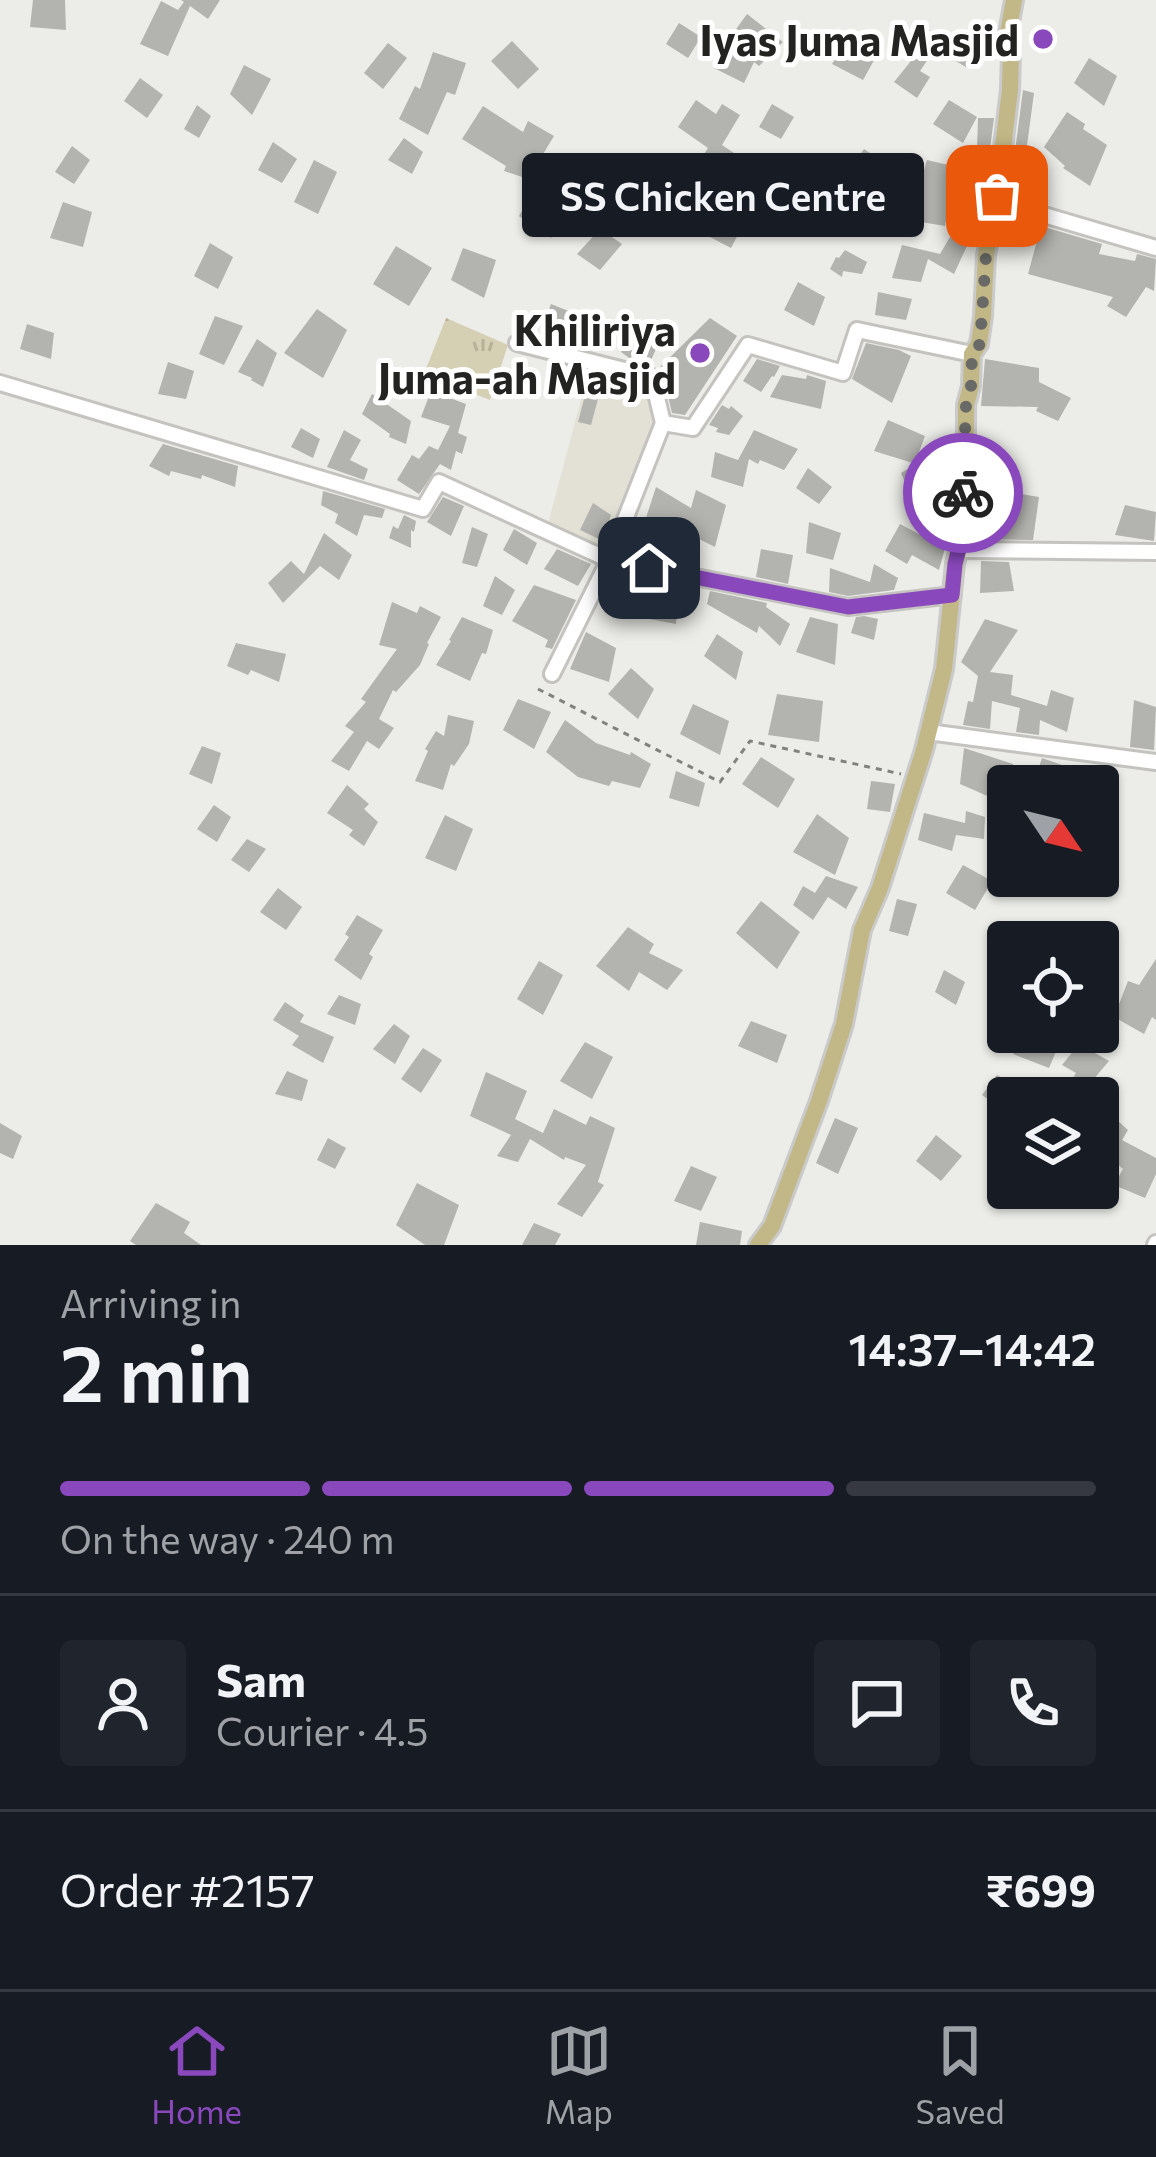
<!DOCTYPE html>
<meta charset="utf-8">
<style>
body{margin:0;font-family:Commissioner,sans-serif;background:#20242c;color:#f1f3f6;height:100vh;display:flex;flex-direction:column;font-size:45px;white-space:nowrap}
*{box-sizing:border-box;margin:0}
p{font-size:39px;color:#9ea1a6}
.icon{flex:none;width:66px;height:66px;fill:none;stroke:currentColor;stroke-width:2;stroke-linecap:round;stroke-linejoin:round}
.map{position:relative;height:1245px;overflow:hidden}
.details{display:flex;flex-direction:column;background:#171b24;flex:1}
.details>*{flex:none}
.needle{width:78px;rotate:125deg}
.controls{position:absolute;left:987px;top:765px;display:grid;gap:24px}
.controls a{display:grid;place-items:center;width:132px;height:132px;border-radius:12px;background:#171b24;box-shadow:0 3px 9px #0004;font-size:60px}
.pin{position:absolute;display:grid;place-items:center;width:102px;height:102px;color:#fff;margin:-51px;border-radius:24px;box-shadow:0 6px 18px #0006}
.courier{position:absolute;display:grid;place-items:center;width:120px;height:120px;margin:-60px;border:9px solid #8948bc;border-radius:50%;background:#fff;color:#222;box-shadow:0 3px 15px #0007}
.bubble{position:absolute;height:84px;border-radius:12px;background:#171b24;box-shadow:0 3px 9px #0004;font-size:39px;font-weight:600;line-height:84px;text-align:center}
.summary em{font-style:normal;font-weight:600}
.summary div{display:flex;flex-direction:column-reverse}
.summary{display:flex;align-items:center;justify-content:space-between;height:204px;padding:0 60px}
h1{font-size:78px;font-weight:600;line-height:90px}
.bar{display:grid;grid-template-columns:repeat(4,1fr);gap:18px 12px;align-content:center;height:144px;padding:0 60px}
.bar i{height:15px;border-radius:9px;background:#363941}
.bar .current{background:#8948bc}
.bar p{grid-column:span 4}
.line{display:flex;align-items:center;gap:30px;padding:0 60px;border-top:3px solid #363941}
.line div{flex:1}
.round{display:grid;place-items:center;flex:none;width:126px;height:126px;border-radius:12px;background:#20242c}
.tabs{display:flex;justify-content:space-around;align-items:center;height:168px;border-top:3px solid #363941;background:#171b24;font-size:33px;color:#9ea1a6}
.tabs a{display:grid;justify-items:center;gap:6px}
.tabs .current{color:#8948bc}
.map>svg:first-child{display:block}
</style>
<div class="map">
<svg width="1156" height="1245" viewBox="0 0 1156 1245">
<defs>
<pattern id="park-tufts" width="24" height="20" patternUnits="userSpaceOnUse" patternTransform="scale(3)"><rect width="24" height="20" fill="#d5cfb4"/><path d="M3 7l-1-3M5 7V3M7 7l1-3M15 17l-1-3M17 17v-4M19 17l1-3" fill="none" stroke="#b7b19a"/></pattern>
</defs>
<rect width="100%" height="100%" fill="#ecece8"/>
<!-- built -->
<path fill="#e3e1d5" d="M587 377 648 388 659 422 609 553 547 528Z"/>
<!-- park -->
<path fill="url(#park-tufts)" d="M446 318 508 345 490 400 424 374Z"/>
<!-- building -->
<g fill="#b3b3af">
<path d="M33 0H65L66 30 30 27Z"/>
<path d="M181 0H220L208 19 190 6 168 56 140 44 161 1 178 10 184 2Z"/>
<path d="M747 14 783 42 759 66 754 62 744 83 714 68 729 44 726 43Z"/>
<path d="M679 23 701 37 688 58 666 44Z"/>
<path d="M919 23 948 41 955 30 980 44 966 67 935 49 920 71 930 77 917 98 894 82 919 51 904 41Z"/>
<path d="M848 39 877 55 863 80 832 64Z"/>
<path d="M512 41 539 69 518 89 491 61Z"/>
<path d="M388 43 407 58 383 89 364 73Z"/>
<path d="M433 52 466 63 455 95 447 92 428 135 399 119 415 86 420 89Z"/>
<path d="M1089 58 1117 76 1104 106 1074 83Z"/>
<path d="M244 65 271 79 252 115 230 94Z"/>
<path d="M140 78 163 95 147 118 124 101Z"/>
<path d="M1023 90 1034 93 1026 153 1015 151Z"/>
<path d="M696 100 716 114 722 104 740 115 722 145 734 153 716 180 696 166 708 148 678 127Z"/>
<path d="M949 100 977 117 963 143 933 124Z"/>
<path d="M772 104 794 117 781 139 759 127Z"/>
<path d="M197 105 211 116 199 138 184 129Z"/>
<path d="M483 106 523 132 528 121 554 136 528 179 504 171 506 166 462 139Z"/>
<path d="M1067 112 1085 124 1083 129 1107 145 1090 186 1063 168 1065 166 1044 147Z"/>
<path d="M978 118H994L990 149H977Z"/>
<path d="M404 138 423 152 412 174 388 160Z"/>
<path d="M273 142 297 159 282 183 258 170Z"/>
<path d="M72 146 90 160 74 184 55 172Z"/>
<path d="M864 149 886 164 871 186 849 171Z"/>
<path d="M314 160 337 172 318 214 294 202Z"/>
<path d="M927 160 987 174 983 199 951 191 945 226 909 220Z"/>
<path d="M819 168 842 185 837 190 859 201 850 221 819 210 813 218 790 200Z"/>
<path d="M558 170 585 184 576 203 550 195Z"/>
<path d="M532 194 563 216 551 238 519 216Z"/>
<path d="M884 197 906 213 894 232 868 218Z"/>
<path d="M673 199 688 209 675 231 660 222Z"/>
<path d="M63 202 92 212 83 247 50 238Z"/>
<path d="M720 215 742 227 731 248 708 236Z"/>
<path d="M1041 226 1102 244 1099 254 1135 261 1137 254 1156 259 1154 291 1146 287 1126 317 1107 306 1113 297 1028 274Z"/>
<path d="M600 229 622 244 600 270 577 254Z"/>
<path d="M950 237 967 246 954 274 928 259 921 282 892 278 902 245 940 254Z"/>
<path d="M210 243 233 257 218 289 194 276Z"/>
<path d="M396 246 432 268 409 306 373 284Z"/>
<path d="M463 248 496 260 484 298 451 280Z"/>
<path d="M845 250 867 262 862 274 843 271 842 277 830 269 836 257 839 258Z"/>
<path d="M798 282 825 297 814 326 784 310Z"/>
<path d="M878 292 912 299 906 320 875 315Z"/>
<path d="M551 304 571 312 569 319 598 333 594 351 564 343 568 335 544 323Z"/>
<path d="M317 309 347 330 323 378 284 353Z"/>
<path d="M215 316 243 326 224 365 199 354Z"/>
<path d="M710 318 737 336 685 415 672 413 663 374 659 368Z"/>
<path d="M27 324 54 333 51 359 20 349Z"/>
<path d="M637 324 662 335 649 365 632 360 621 352Z"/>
<path d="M257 339 277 353 263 387 251 380 252 378 238 372Z"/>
<path d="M866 343 899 350 911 356 892 403 852 379Z"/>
<path d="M757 359 780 366 774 377 772 376 761 392 743 381Z"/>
<path d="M985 359 1039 368V382L1071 398 1058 421 1036 411 1038 407 981 406Z"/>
<path d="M168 362 194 371 186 399 158 394Z"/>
<path d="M782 375 806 379 807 375 826 381 821 409 770 397Z"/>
<path d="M589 380 602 384 591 425 578 422Z"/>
<path d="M431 391 466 404 458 433 467 437 462 454 456 451 451 470 440 464 419 494 397 480 412 455 419 459 429 446 438 450 450 426 421 417Z"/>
<path d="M372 394 411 421 406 444 389 437 390 434 362 414Z"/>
<path d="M722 405 729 409 731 406 743 416 729 435 716 432 718 428 709 425Z"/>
<path d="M888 420 925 436 919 452 938 479 910 493 901 473 916 464 874 451Z"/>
<path d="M301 428 320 439 313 458 291 447Z"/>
<path d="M344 430 361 440 350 460 368 469 364 480 327 467Z"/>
<path d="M754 430 798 449 784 470 760 460 758 464 749 459 743 487 711 477 715 452 738 460Z"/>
<path d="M163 444 238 466 235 487 202 475 201 479 171 471 169 476 149 466Z"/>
<path d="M808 468 832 487 819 504 796 488Z"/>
<path d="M656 487 691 508 696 490 726 505 715 547 677 528 663 559 624 552 640 521 644 524Z"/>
<path d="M990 489 1039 497 1033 540 983 539Z"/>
<path d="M323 491 385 509 382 518 364 515 357 536 335 523 338 514 321 505Z"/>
<path d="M443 497 464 506 451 536 427 522Z"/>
<path d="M593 503 611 515 603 541 580 530Z"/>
<path d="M1125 505 1156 512 1154 541 1115 535Z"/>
<path d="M404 515 416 521 414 532 411 530V548L389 538 393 526 398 529Z"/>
<path d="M809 522 841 533 833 560 806 553Z"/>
<path d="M900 524 945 548 939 570 912 555 907 564 885 551Z"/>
<path d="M472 527 488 534 477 567 462 563Z"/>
<path d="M514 529 537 543 527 565 503 550Z"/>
<path d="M324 533 352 555 339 580 320 566 283 603 268 583 291 561 304 574Z"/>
<path d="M557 549 591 564 578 586 544 569Z"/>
<path d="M761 549 793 555 788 584 756 577Z"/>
<path d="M981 561 1009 562 1014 591 980 593Z"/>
<path d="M874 564 898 578 894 590 848 596 829 592 830 568 870 582Z"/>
<path d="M623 574 680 585 676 624 612 612Z"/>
<path d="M495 576 515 590 502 615 483 606Z"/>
<path d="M534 585 576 600 552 649 545 647 548 640 512 621Z"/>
<path d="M710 591 767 603 766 607 790 624 780 646 759 626 757 633 707 604Z"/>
<path d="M392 602 417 613 420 606 441 617 427 643 429 644 420 665 396 692 393 690 379 719 394 728 379 749 367 741 349 771 331 761 354 732 345 726 366 702 361 699 397 649 379 645Z"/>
<path d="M864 616 878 619 874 640 851 633 856 617Z"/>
<path d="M462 617 493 630 486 654 482 653 470 681 436 665 451 641 449 640Z"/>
<path d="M810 617 838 624 835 665 796 652Z"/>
<path d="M985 619 1018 630 990 672 1013 675 1011 695 1047 706 1051 690 1074 698 1067 732 1040 720 1039 735 1016 732 1020 708 992 701 990 729 963 725 968 701 973 702 978 676 961 662Z"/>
<path d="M586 632 616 648 609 682 570 669Z"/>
<path d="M717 634 743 652 736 680 704 656Z"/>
<path d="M236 643 286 654 279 682 251 670 248 675 227 666Z"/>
<path d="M631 668 654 689 638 719 608 694Z"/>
<path d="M777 694 823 701 819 742 768 735Z"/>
<path d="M518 699 551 712 534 749 503 730Z"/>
<path d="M1134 700 1156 707 1154 750 1130 747Z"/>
<path d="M693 704 729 721 720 755 680 734Z"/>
<path d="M448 715 474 721 469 744 454 766 451 764 443 790 415 781 428 751 425 749 436 731 444 736Z"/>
<path d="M565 720 596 743 630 755 631 752 651 764 640 788 612 781 609 786 578 777 546 752Z"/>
<path d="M202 746 221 753 212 784 189 774Z"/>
<path d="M964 748 1013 764 1012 786H1008V805L960 784Z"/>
<path d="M761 757 795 779 778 808 742 784Z"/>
<path d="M1042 758 1065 766 1059 786H1033Z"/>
<path d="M676 771 705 783 699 807 669 798Z"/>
<path d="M871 781 895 784 890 812 867 809Z"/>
<path d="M347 785 369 804 364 809 378 822 364 846 349 835 353 830 327 813Z"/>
<path d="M214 805 231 817 217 842 197 829Z"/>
<path d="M966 811 985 817 984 839 956 835 952 851 918 840 924 813 965 823Z"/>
<path d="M817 814 849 838 835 875 793 852Z"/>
<path d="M445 815 473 829 456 871 425 858Z"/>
<path d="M247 839 266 849 249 872 231 860Z"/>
<path d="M963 865 992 881 975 910 946 893Z"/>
<path d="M826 876 858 887 846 909 828 897 813 920 793 905 803 886 815 893Z"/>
<path d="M278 888 302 907 286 930 260 912Z"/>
<path d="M897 899 917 904 908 936 889 931Z"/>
<path d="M761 901 800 932 777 969 736 933Z"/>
<path d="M357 915 383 930 369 954 373 957 361 980 334 960 349 937 345 934Z"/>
<path d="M628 927 654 944 649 953 683 970 667 990 639 972 629 991 596 966Z"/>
<path d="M1156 959V1020L1152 1017 1144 1034 1114 1017 1128 981 1139 985Z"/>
<path d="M539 961 563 975 543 1015 517 999Z"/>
<path d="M944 970 965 982 956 1005 935 992Z"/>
<path d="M339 995 361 1004 355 1025 327 1014Z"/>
<path d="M285 1002 304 1015 300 1022 334 1037 323 1063 292 1045 299 1036 273 1020Z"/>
<path d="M751 1021 787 1035 777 1063 738 1046Z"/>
<path d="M394 1024 410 1036 395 1064 373 1049Z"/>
<path d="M1023 1032H1040L1060 1042 1049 1068 1013 1054Z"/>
<path d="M585 1042 613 1057 592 1099 560 1081Z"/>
<path d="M1079 1044 1109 1061 1087 1087 1105 1098H1061L1076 1073 1062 1065Z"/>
<path d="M423 1048 442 1060 421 1093 401 1079Z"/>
<path d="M287 1071 308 1080 302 1101 275 1094Z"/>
<path d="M486 1072 527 1091 515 1119 543 1133 554 1109 586 1125 590 1116 615 1128 598 1182 604 1185 582 1217 557 1204 586 1165 565 1157 564 1160 530 1139 518 1162 497 1156 511 1135 470 1116Z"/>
<path d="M997 1075 1019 1089 1014 1098H1008V1114L982 1095Z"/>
<path d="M1108 1112 1128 1130 1122 1140 1156 1158V1174L1145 1198 1114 1185 1123 1169 1098 1148V1127Z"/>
<path d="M835 1118 858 1128 838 1174 816 1163Z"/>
<path d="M0 1123 22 1136 13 1159 0 1153Z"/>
<path d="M936 1135 962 1156 941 1181 916 1161Z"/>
<path d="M328 1138 346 1148 335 1169 317 1160Z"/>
<path d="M691 1166 717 1177 701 1211 674 1201Z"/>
<path d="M417 1183 459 1205 444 1245H425L396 1225Z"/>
<path d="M156 1203 190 1222 184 1233 201 1245H136L130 1241Z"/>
<path d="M700 1222 742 1231 740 1245H696Z"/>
<path d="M534 1223 561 1234 555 1245H522Z"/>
</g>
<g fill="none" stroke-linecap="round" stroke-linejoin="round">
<!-- minor casing -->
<g stroke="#c4c3bf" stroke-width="20">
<g id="minor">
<path d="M994 207 1027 210 1156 248"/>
<path d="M0 383 423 509 439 482 609 560 663 423 652 377 517 343"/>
<path d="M663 423 693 428 748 345 843 373 857 330 972 354"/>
<path d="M958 550 1156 552"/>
<path d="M552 674 609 560 848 607 953 595"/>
<path d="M928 732 1156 762"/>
<path d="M1155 1245 1156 1243"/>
</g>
</g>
<!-- major casing -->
<g stroke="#cacaca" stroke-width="22">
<path id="major" d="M758 1245 772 1226 819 1101 844 1024 862 930 880 888 924 750 944 669 955 564 966 520 963 500 966 459V405L971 386 972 354 979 344 983 316 986 255 997 196 1010 90 1011 50 1008 33 1014 0"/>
</g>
<!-- path -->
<path stroke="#81817e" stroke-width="3" stroke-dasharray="6 6" stroke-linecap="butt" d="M538 689 720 782 750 741 901 774"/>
<!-- minor -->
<use href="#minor" stroke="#fff" stroke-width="14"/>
<!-- major -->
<use href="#major" stroke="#c2b887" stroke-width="16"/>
</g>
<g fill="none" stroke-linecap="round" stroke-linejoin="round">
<!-- done -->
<path stroke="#696967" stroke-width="12" stroke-dasharray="0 21.6" d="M963 493 966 405 971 386 972 354 980 344 986 255 997 196"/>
<!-- route -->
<path stroke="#8948bc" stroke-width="15" d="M649 568 848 607 952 595 955 564 966 520 963 493"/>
</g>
<!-- markers -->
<g fill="#8948bc" stroke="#fff" stroke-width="4.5">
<circle cx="1043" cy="39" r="12"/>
<circle cx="700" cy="353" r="12"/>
</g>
<g text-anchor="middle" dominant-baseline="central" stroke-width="10" stroke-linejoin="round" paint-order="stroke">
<!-- poi labels -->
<g font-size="42" font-weight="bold" fill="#232321" stroke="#fff" text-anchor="end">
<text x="1019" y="39">Iyas Juma Masjid</text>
<text x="676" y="329">Khiliriya<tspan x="676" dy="48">Juma-ah Masjid</tspan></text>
</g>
</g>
</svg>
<div class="controls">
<a><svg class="needle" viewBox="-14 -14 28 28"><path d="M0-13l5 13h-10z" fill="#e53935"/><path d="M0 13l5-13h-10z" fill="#9ea1a6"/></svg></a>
<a><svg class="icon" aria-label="locate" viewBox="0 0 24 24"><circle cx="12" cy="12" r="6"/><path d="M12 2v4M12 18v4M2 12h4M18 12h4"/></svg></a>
<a><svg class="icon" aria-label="layers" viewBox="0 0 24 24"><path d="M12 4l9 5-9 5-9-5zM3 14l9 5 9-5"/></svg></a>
</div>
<div class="pin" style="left:997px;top:196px;background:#ea580c"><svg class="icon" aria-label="bag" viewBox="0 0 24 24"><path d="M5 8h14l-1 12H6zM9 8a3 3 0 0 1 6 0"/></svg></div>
<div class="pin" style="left:649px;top:568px;background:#1f2937"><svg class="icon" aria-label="home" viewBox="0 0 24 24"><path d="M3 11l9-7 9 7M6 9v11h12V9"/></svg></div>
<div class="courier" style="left:963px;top:493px"><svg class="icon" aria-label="bike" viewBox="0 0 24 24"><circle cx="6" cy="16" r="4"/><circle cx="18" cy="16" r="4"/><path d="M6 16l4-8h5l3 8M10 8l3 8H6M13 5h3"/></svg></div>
<div class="bubble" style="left:522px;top:153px;width:402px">SS Chicken Centre</div>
</div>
<section class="details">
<div class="summary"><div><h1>2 min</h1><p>Arriving in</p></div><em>14:37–14:42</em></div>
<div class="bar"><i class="current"></i><i class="current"></i><i class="current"></i><i></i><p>On the way · 240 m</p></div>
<div class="line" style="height:216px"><a class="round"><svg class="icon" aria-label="person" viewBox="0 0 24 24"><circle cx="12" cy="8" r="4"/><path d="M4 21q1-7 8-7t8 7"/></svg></a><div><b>Sam</b><p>Courier · 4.5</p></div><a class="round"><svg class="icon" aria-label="chat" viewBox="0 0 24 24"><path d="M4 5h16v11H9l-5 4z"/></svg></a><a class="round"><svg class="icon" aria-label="phone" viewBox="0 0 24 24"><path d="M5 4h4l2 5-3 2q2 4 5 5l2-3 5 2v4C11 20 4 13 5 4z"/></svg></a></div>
<div class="line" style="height:156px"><div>Order #2157</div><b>₹699</b></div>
</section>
<nav class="tabs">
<a class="current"><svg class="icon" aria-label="home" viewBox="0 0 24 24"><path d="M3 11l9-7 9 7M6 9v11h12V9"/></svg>Home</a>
<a><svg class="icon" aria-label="map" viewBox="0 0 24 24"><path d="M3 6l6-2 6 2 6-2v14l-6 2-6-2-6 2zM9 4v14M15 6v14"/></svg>Map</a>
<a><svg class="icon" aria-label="saved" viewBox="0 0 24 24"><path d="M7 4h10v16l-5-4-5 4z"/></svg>Saved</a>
</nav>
